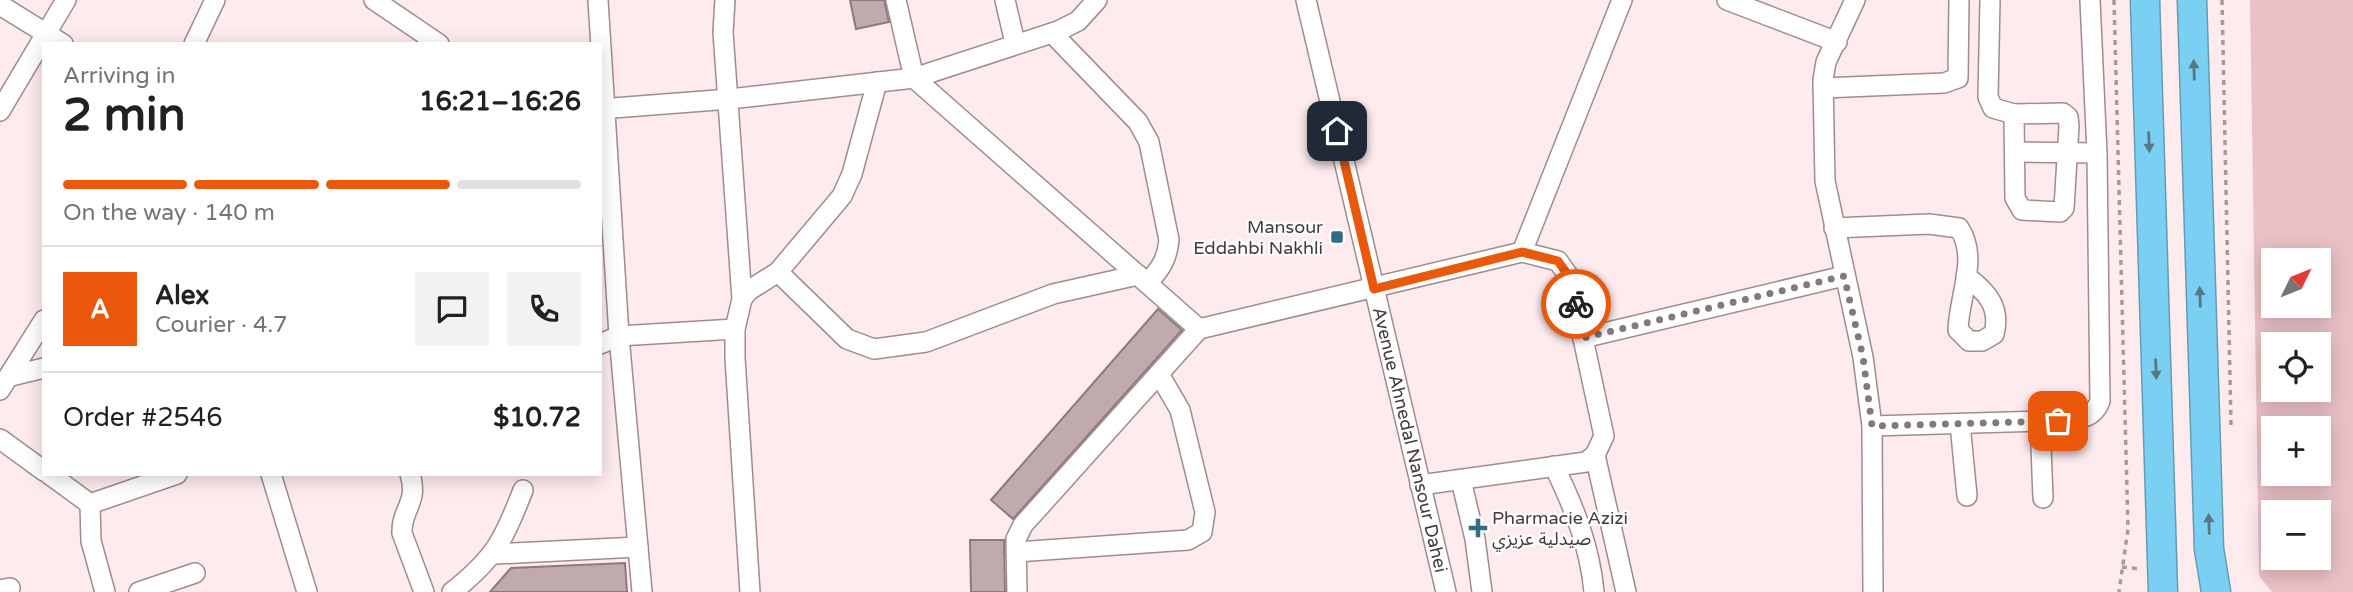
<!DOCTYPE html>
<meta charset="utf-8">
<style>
body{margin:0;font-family:"Varela Round","Noto Sans Arabic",sans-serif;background:#f2f2f2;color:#202124;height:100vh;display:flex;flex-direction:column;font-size:26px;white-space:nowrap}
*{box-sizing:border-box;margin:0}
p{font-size:23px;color:#757577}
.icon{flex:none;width:38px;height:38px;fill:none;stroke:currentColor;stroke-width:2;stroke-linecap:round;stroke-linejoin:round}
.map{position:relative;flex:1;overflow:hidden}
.details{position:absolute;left:42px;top:42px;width:560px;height:434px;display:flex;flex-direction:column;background:#fff;border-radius:0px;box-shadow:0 4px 18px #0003}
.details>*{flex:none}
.needle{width:46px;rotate:47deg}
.tools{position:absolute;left:2261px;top:248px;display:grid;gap:14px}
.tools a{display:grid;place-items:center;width:70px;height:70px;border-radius:0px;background:#fff;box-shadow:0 4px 18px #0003;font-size:35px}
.pin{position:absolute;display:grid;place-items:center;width:60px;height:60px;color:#fff;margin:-30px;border-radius:14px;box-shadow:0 4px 10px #0006}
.courier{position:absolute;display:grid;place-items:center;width:70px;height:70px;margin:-35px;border:5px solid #ea580c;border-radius:50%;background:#fff;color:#222;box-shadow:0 2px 9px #0007}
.summary em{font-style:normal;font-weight:700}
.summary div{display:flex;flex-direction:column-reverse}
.summary{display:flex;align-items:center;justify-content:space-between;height:119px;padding:0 21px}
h1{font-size:46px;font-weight:700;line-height:52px}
.bar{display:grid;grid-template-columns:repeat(4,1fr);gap:10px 7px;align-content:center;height:84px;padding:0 21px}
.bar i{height:9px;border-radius:5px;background:#e0e0e0}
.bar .on{background:#ea580c}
.bar p{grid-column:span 4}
.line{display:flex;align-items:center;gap:18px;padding:0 21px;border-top:2px solid #e0e0e0}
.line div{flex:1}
.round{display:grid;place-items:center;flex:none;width:74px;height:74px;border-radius:0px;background:#f2f2f2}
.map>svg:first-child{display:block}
</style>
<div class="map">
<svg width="2353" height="592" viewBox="0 0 2353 592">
<rect width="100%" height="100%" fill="#feebed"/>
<!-- green -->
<path fill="#eac1c6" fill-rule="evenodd" d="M2250 0H2353V592H2272L2259 576ZM2273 261H2319V306H2273ZM2273 345H2319V390H2273ZM2273 429H2319V474H2273ZM2273 513H2319V558H2273Z"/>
<!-- building -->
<g fill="#c1aaad" stroke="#8e797c" stroke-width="2">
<path d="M850 0H884L889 22 856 29Z"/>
<path d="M1158 309 1182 330 1013 519 991 500Z"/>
<path d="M970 540H1004L1005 592H971Z"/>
<path d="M625 563 627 592H490L511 568Z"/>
</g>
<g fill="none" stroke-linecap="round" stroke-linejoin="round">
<!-- minor casing -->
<g stroke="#a18b8e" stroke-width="22">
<g id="minor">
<path d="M374 0 439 44"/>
<path d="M598 0 619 336 642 592"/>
<path d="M725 0 723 32 742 299 735 329V358L750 592"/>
<path d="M896 0 914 78 1199 329 1023 525 1016 539 1017 592"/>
<path d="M1005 0 1015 43"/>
<path id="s1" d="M1306 0 1446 592"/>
<path d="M1727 0 1837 42"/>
<path d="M1855 0 1826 62 1823 80 1825 181 1863 357 1872 426 1873 592"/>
<path d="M1990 0 1988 97 1993 108 2014 114"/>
<path d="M0 5 63 44"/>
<path d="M1052 33 1138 122 1149 142 1169 240C1167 259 1161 269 1147 283"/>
<path d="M194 44 215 0"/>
<path d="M1823 88 1944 83 1958 78 1959 0"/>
<path d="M600 109 730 99 914 78 1058 31 1078 21 1097 0"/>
<path d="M0 111 66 0"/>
<path d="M2063 113 2068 117 2069 126 2064 208 2060 212 2022 210 2015 198 2014 114Z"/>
<path d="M2015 152 2097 153"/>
<path d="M1834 228 1929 224 1959 228C1979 258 1959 295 1958 330L1969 341H1982L1994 334C2001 307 1987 292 1966 276"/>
<path d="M1522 252 1622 0"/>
<path d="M778 272 847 339 874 349 926 342 1053 294 1138 275"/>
<path d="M742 299 748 291 778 272 842 196 852 174 877 82"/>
<path d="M1199 329 1522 252 1558 261 1570 278 1604 436 1595 455 1586 462 1420 485"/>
<path d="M1583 338 1844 276"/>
<path d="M600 344 619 336 735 329"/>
<path d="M11 376 44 368"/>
<path d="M0 390 44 320"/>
<path d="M2040 421 2043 498"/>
<path d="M1960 424 1967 496"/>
<path d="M1872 426 2076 420C2088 416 2095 414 2100 401L2097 153 2090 0"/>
<path d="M0 439 44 471"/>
<path d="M1595 455 1626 592"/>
<path d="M1554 466C1574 507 1590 547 1594 592"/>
<path d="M49 474 90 504 91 541 105 592"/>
<path d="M271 474 307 592"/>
<path d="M410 474C419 503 401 509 402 533L424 592"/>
<path d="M1461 480 1475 539 1482 592"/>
<path d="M90 504 177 474"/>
<path d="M1016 552 1188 540 1202 532 1205 512 1180 410 1159 374"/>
<path d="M495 554 638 547"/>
<path d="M0 590 10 588"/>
<path d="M139 592 195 573"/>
<path d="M452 592C495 558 504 540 523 490"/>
</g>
</g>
<!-- highway casing -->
<g stroke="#669cb3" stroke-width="31">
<g id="highway">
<path d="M2145 0 2163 592"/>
<path d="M2192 0 2209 549 2216 592"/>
</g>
</g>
<!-- path -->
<g stroke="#a8999a" stroke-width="3.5" stroke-dasharray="5 5" stroke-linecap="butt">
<path d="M2114 0 2128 529 2119 592"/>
<path d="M2222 0 2231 425"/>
<path d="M2122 567 2140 569"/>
</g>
<!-- minor -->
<use href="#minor" stroke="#fff" stroke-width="19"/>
<!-- highway -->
<use href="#highway" stroke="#79d0f3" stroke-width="28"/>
</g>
<!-- one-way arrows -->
<defs><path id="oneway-solid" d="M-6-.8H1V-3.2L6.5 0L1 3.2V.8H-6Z" transform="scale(1.75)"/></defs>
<g fill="#597685">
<use href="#oneway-solid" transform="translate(2194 70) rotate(-92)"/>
<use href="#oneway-solid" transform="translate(2149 142) rotate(88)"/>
<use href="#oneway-solid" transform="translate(2200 297) rotate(-92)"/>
<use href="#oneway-solid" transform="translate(2156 369) rotate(88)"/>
<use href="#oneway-solid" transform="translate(2209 524) rotate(-92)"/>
</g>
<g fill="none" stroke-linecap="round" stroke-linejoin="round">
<!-- done -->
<path stroke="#857879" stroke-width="7" stroke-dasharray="0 12.6" d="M1576 304 1583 338 1844 276 1863 357 1872 426 2058 421"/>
<!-- route -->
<path stroke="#ea580c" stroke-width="9" d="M1337 131 1374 289 1522 252 1558 261 1570 278 1576 304"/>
</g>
<!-- markers -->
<g fill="#306c83" stroke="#fdfdfd" stroke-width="2.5">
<rect x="1330" y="230" width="14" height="14" rx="3.5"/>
<path d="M1474.5 517.5h7v7h7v7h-7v7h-7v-7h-7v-7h7z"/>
</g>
<g text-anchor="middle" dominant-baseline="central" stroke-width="5" stroke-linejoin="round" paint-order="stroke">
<!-- poi labels -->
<g font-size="18" fill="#443a3b" stroke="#fdfdfd" text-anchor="end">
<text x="1323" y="227">Mansour<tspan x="1323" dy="21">Eddahbi Nakhli</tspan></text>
<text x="1492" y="518" text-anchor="start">Pharmacie Azizi<tspan x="1492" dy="21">صيدلية عزيزي</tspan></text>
</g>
<!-- street labels -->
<g font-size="18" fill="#443a3b" stroke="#fdfdfd">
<text stroke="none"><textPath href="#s1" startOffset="452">Avenue Ahnedal Nansour Dahei</textPath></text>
</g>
</g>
</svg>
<div class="tools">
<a><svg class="needle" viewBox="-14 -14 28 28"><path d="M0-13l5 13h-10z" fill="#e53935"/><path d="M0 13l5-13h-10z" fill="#757577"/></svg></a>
<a><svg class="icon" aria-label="locate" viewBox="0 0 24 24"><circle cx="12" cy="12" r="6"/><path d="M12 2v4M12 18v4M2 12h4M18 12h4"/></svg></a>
<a>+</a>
<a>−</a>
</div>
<div class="pin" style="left:2058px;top:421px;background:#ea580c"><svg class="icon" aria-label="bag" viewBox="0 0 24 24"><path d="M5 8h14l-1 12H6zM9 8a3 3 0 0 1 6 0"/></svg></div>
<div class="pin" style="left:1337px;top:131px;background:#1f2937"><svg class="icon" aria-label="home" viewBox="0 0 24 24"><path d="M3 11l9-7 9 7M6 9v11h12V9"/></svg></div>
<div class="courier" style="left:1576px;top:304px"><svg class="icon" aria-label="bike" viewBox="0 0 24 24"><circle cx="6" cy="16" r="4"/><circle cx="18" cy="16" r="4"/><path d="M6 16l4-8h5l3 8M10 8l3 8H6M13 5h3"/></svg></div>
<section class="details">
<div class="summary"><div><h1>2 min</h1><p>Arriving in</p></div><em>16:21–16:26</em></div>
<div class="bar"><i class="on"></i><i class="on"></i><i class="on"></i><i></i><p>On the way · 140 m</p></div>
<div class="line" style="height:126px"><b class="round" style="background:#ea580c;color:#fff">A</b><div><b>Alex</b><p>Courier · 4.7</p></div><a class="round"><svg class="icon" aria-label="chat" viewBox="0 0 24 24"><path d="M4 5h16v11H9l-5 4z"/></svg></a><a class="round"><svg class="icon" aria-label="phone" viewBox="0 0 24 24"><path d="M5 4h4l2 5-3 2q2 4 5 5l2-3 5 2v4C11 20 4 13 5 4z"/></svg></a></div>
<div class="line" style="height:91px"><div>Order #2546</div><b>$10.72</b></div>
</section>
</div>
